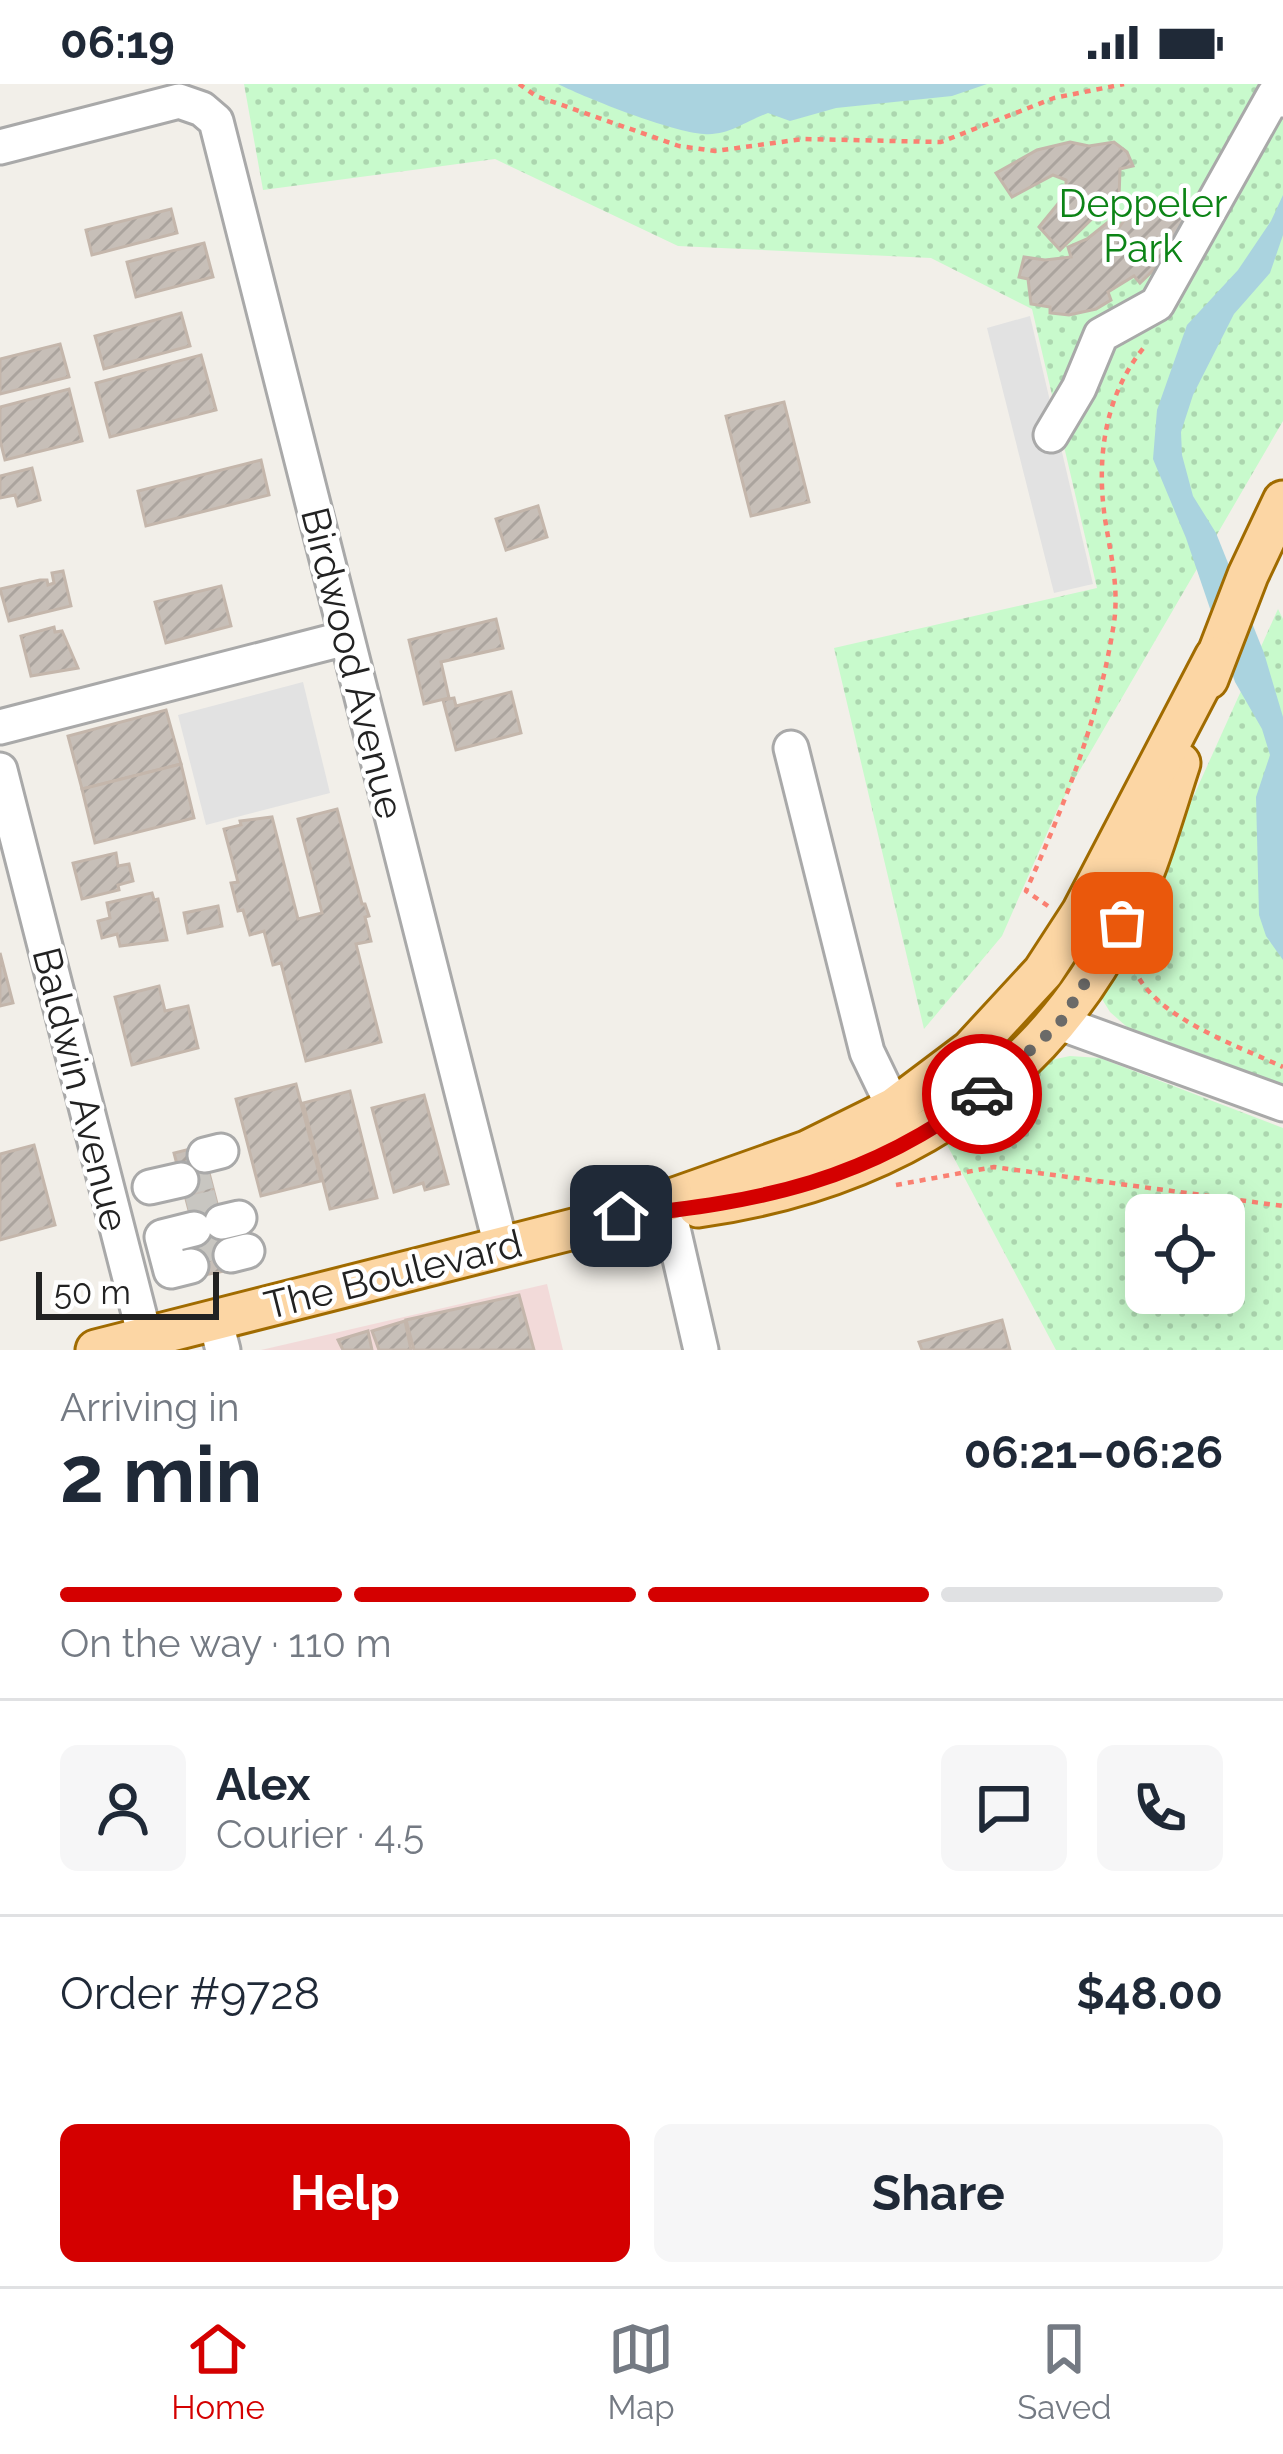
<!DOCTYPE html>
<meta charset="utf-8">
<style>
body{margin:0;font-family:Raleway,sans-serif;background:#f6f6f7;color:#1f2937;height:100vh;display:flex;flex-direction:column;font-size:45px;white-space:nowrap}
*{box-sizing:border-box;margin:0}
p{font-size:39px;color:#747a83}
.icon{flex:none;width:66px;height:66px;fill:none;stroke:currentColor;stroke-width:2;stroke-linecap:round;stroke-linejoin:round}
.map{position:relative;height:1266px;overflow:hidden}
.drawer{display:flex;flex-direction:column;background:#fff;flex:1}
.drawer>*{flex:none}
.buttons{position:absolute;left:1125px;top:1110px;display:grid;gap:24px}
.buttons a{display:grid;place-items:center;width:120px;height:120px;border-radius:18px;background:#fff;box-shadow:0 6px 30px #0003;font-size:60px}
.scale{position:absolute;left:36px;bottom:30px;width:183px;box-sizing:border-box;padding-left:12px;border:6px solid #222;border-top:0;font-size:33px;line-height:42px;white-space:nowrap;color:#222;-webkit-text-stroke:9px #fff;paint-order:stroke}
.pin{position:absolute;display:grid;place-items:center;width:102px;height:102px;color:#fff;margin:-51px;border-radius:24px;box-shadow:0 6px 18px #0006}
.courier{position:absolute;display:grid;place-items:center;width:120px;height:120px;margin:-60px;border:9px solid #d40000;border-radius:50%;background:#fff;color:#222;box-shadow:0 3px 15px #0007}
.summary em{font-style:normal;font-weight:700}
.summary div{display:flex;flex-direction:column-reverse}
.summary{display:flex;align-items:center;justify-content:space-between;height:204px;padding:0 60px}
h1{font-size:78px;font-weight:700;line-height:90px}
.bar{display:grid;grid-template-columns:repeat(4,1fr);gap:18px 12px;align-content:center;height:144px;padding:0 60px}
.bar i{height:15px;border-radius:9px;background:#e0e1e3}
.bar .active{background:#d40000}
.bar p{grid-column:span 4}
.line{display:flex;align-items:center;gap:30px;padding:0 60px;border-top:3px solid #e0e1e3}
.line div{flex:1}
.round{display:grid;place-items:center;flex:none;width:126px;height:126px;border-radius:18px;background:#f6f6f7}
.button{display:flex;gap:24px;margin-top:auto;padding:24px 60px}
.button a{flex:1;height:138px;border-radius:18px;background:#d40000;color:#fff;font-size:48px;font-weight:700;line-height:138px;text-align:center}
.button a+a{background:#f6f6f7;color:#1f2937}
.status{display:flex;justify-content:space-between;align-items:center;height:84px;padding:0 60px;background:#fff;direction:ltr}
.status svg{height:33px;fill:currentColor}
.dock{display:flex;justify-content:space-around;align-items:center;height:168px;border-top:3px solid #e0e1e3;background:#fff;font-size:33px;color:#747a83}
.dock a{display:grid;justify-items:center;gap:6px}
.dock .active{color:#d40000}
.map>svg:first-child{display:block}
</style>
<div class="status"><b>06:19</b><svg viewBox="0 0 49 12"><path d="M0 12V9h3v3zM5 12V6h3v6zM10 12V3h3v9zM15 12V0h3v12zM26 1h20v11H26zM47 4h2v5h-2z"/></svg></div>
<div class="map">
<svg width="1283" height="1266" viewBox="0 0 1283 1266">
<defs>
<pattern id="park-dots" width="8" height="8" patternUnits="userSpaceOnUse" patternTransform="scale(3)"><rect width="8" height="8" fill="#c8facc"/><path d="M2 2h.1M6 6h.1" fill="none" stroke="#acd6af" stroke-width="1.8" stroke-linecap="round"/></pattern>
<pattern id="building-hatch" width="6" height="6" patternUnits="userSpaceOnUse" patternTransform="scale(3)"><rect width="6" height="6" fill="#c7bfb8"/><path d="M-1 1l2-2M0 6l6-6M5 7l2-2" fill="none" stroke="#aba49e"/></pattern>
</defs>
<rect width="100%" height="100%" fill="#f2efe9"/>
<!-- commercial -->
<path fill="#f2dad9" d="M547 1200 563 1266H261Z"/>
<!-- park -->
<g fill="url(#park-dots)" fill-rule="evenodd">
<path d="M244 0H1283V337L1059 722 1002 852 924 945 834 564 1097 504 1032 225 931 174 678 162 495 75 263 106Z"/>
<path d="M1278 525 1283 535V1000L1127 943 1110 928 1102 915Z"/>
<path d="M1070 972 1100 974 1283 1044V1266H1056L946 1059 1037 979ZM1146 1131H1224V1209H1146Z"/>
</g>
<!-- parking -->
<g fill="#e2e2e2">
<path d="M1030 232 1093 500 1054 509 987 244Z"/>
<path d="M303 598 330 709 206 741 178 631Z"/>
</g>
<!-- water -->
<g fill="#aad3df">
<path d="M558 0H987L952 12 836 24 790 37 768 29C746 37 728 52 704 50 672 48 588 15 558 0Z"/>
<path d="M1283 111V151L1270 189 1234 230 1193 311 1181 348 1182 371 1193 412 1216 449 1264 569 1283 633V876L1266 852 1259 831 1256 713 1270 671 1262 645 1235 598 1186 454 1153 375 1157 326 1187 241 1238 186 1271 137Z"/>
</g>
<!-- building -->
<g fill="url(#building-hatch)" stroke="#c4b6ab" stroke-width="3">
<path d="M1070 58 1089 62 1114 58 1127 68 1133 82 1120 85 1119 115 1110 130 1099 128 1060 166 1039 143 1066 110V96L1053 91 1012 113 996 89 1037 66Z"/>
<path d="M1159 115 1181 125 1187 143 1170 170 1140 199 1134 192 1108 208 1111 216 1096 225 1069 231 1050 229V223L1031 220 1028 195 1019 193 1024 173 1045 176 1071 173 1068 163 1087 155 1112 135 1120 142 1137 118Z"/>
<path d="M171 125 177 149 92 171 86 146Z"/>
<path d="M204 159 213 193 136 213 127 178Z"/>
<path d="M181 229 190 262 104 285 95 252Z"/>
<path d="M60 260 69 293 0 310V275Z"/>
<path d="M201 271 216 326 110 353 96 299Z"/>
<path d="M69 305 82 357 5 376 0 356V323Z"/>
<path d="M784 318 809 418 751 432 726 332Z"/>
<path d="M261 376 269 411 146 442 138 407Z"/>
<path d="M32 384 40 416 18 422 15 411 0 414V392Z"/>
<path d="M538 422 547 453 506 466 496 435Z"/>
<path d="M63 487 71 522 9 537 0 505 40 496H47L48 501 54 499 52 489Z"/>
<path d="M221 502 231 542 166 559 155 518Z"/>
<path d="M496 535 503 564 441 578 449 614 424 620 409 556Z"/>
<path d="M54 543 55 548 62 547 78 584 31 592 21 552Z"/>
<path d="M511 608 521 649 456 666 443 616 454 614 456 622Z"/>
<path d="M166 626 181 680 82 705 68 652Z"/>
<path d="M181 680 194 734 95 759 82 705Z"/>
<path d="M337 725 362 820H365L369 832 365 833 371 857 356 860 381 958 306 977 281 879 273 881 264 847 250 851 243 826 238 827 231 799 238 798 224 745 241 741 240 737 272 733 298 835 322 829 298 735Z"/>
<path d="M116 769 118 782 129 780 133 797 118 801 119 806 82 815 73 779Z"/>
<path d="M152 809 154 816 158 815 167 856 120 862 117 850 102 854 98 837 110 834 107 819Z"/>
<path d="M218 822 222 842 188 849 184 829Z"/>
<path d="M0 869 13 919 0 922Z"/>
<path d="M159 902 165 927 188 922 198 964 132 981 115 913Z"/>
<path d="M296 1000 321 1097 261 1112 236 1015Z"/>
<path d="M350 1007 377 1114 330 1125 303 1019Z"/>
<path d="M424 1011 448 1100 425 1106 423 1099 394 1108 372 1024Z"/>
<path d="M34 1061 55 1141 0 1156V1070Z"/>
<path d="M202 1062 234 1185 194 1193 201 1172 174 1069Z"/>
<path d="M519 1211 534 1266H414L406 1236Z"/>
<path d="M1002 1236 1010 1266H922L919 1258Z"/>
<path d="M405 1237 411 1266H379L372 1247Z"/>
<path d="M368 1247 372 1266H343L338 1256Z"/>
</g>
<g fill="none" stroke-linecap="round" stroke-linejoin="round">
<!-- minor-tunnel -->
<g stroke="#c8c6c1" stroke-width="33" stroke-dasharray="33 16" stroke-linecap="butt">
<path d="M181 1096 209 1088"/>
<path d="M189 1129 218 1122"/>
<path d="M198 1163 227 1156"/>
</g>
<!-- minor casing -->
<g stroke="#a9a9a9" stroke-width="39">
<g id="minor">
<path d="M0 63 179 17 202 25 216 37 501 1162"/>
<path d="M1051 351 1079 304 1101 251 1157 220 1274 11 1283 16"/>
<path d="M0 643 346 554"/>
<path d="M791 664 867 968 894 1024"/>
<path d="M0 686 145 1253"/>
<path d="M1060 939 1283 1020"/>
<path d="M205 1071 221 1067"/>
<path d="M150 1103 181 1096"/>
<path d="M669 1127 701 1266"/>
<path d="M222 1138 239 1134"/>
<path d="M231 1171 247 1167"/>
<path d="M191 1182 171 1187 162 1153 194 1145"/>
<path d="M215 1235 223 1266"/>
</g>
</g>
<!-- major casing -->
<g stroke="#a06b00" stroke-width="45">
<g id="major">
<path d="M1208 595 1248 491 1283 417"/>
<path d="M698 1123C881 1097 1034 1010 1120 842 1147 790 1162 734 1180 679"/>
<path d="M96 1266 621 1133 807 1067 894 1024 971 966 1043 888 1082 828 1215 573"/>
</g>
</g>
<!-- path -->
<g stroke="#fa8072" stroke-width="4.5" stroke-dasharray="6 6" stroke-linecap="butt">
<path d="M519 0 536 12 679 62 715 67 803 55 941 58 1054 14 1124 0"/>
<path d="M1048 822 1026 807C1064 722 1098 637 1113 545 1120 507 1111 472 1105 435 1096 373 1105 309 1146 261"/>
<path d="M1134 884C1153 933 1236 961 1283 983"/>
<path d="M896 1101 994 1083 1283 1122"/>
</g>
<!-- minor -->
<use href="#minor" stroke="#fff" stroke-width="33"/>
<!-- major -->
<use href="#major" stroke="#fcd6a4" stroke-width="39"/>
</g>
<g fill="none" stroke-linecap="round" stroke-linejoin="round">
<!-- done -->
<path stroke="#6b6a68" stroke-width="12" stroke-dasharray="0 21.6" d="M982 1010 1060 939 1122 839"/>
<!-- route -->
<path stroke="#d40000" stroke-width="15" d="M621 1132C762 1118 867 1097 982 1010"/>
</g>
<g text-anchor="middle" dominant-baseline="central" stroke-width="9" stroke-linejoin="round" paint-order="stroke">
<!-- park labels -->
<g font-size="39" fill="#0c8416" stroke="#fff">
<text x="1143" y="119">Deppeler<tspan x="1143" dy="45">Park</tspan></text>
</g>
<!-- street labels -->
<g font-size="39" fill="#222" stroke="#fff">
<text transform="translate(353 579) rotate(76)">Birdwood Avenue</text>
<text transform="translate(81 1005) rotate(76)">Baldwin Avenue</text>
<text transform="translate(393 1190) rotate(-14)">The Boulevard</text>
</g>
</g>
</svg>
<div class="buttons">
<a><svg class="icon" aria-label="locate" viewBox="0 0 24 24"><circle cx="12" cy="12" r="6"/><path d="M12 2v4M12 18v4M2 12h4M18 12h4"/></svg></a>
</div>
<div class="scale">50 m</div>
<div class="pin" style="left:1122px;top:839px;background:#ea580c"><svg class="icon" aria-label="bag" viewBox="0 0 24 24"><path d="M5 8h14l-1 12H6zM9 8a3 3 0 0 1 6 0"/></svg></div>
<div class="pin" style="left:621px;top:1132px;background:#1f2937"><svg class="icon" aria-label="home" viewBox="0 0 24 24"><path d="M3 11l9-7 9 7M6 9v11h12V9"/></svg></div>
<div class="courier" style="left:982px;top:1010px"><svg class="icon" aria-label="car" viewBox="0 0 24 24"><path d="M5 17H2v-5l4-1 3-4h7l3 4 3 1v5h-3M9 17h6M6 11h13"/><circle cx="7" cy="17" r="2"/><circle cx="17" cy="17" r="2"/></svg></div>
</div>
<section class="drawer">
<div class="summary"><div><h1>2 min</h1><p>Arriving in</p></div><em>06:21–06:26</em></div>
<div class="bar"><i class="active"></i><i class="active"></i><i class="active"></i><i></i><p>On the way · 110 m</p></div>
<div class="line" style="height:216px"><a class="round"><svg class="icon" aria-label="person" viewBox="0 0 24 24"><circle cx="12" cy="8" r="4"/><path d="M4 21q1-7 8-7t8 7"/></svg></a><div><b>Alex</b><p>Courier · 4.5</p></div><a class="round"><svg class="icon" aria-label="chat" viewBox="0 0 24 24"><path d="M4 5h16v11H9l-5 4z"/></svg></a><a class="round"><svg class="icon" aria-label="phone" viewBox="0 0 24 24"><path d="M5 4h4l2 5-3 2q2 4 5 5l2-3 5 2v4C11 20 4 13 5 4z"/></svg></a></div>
<div class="line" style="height:156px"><div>Order #9728</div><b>$48.00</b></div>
<div class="button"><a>Help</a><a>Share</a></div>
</section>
<nav class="dock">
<a class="active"><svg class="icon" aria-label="home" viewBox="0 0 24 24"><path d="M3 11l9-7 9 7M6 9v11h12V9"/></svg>Home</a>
<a><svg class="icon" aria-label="map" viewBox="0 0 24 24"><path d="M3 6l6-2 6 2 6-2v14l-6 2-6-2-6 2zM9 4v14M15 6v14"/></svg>Map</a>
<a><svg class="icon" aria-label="saved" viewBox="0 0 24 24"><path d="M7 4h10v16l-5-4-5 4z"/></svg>Saved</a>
</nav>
